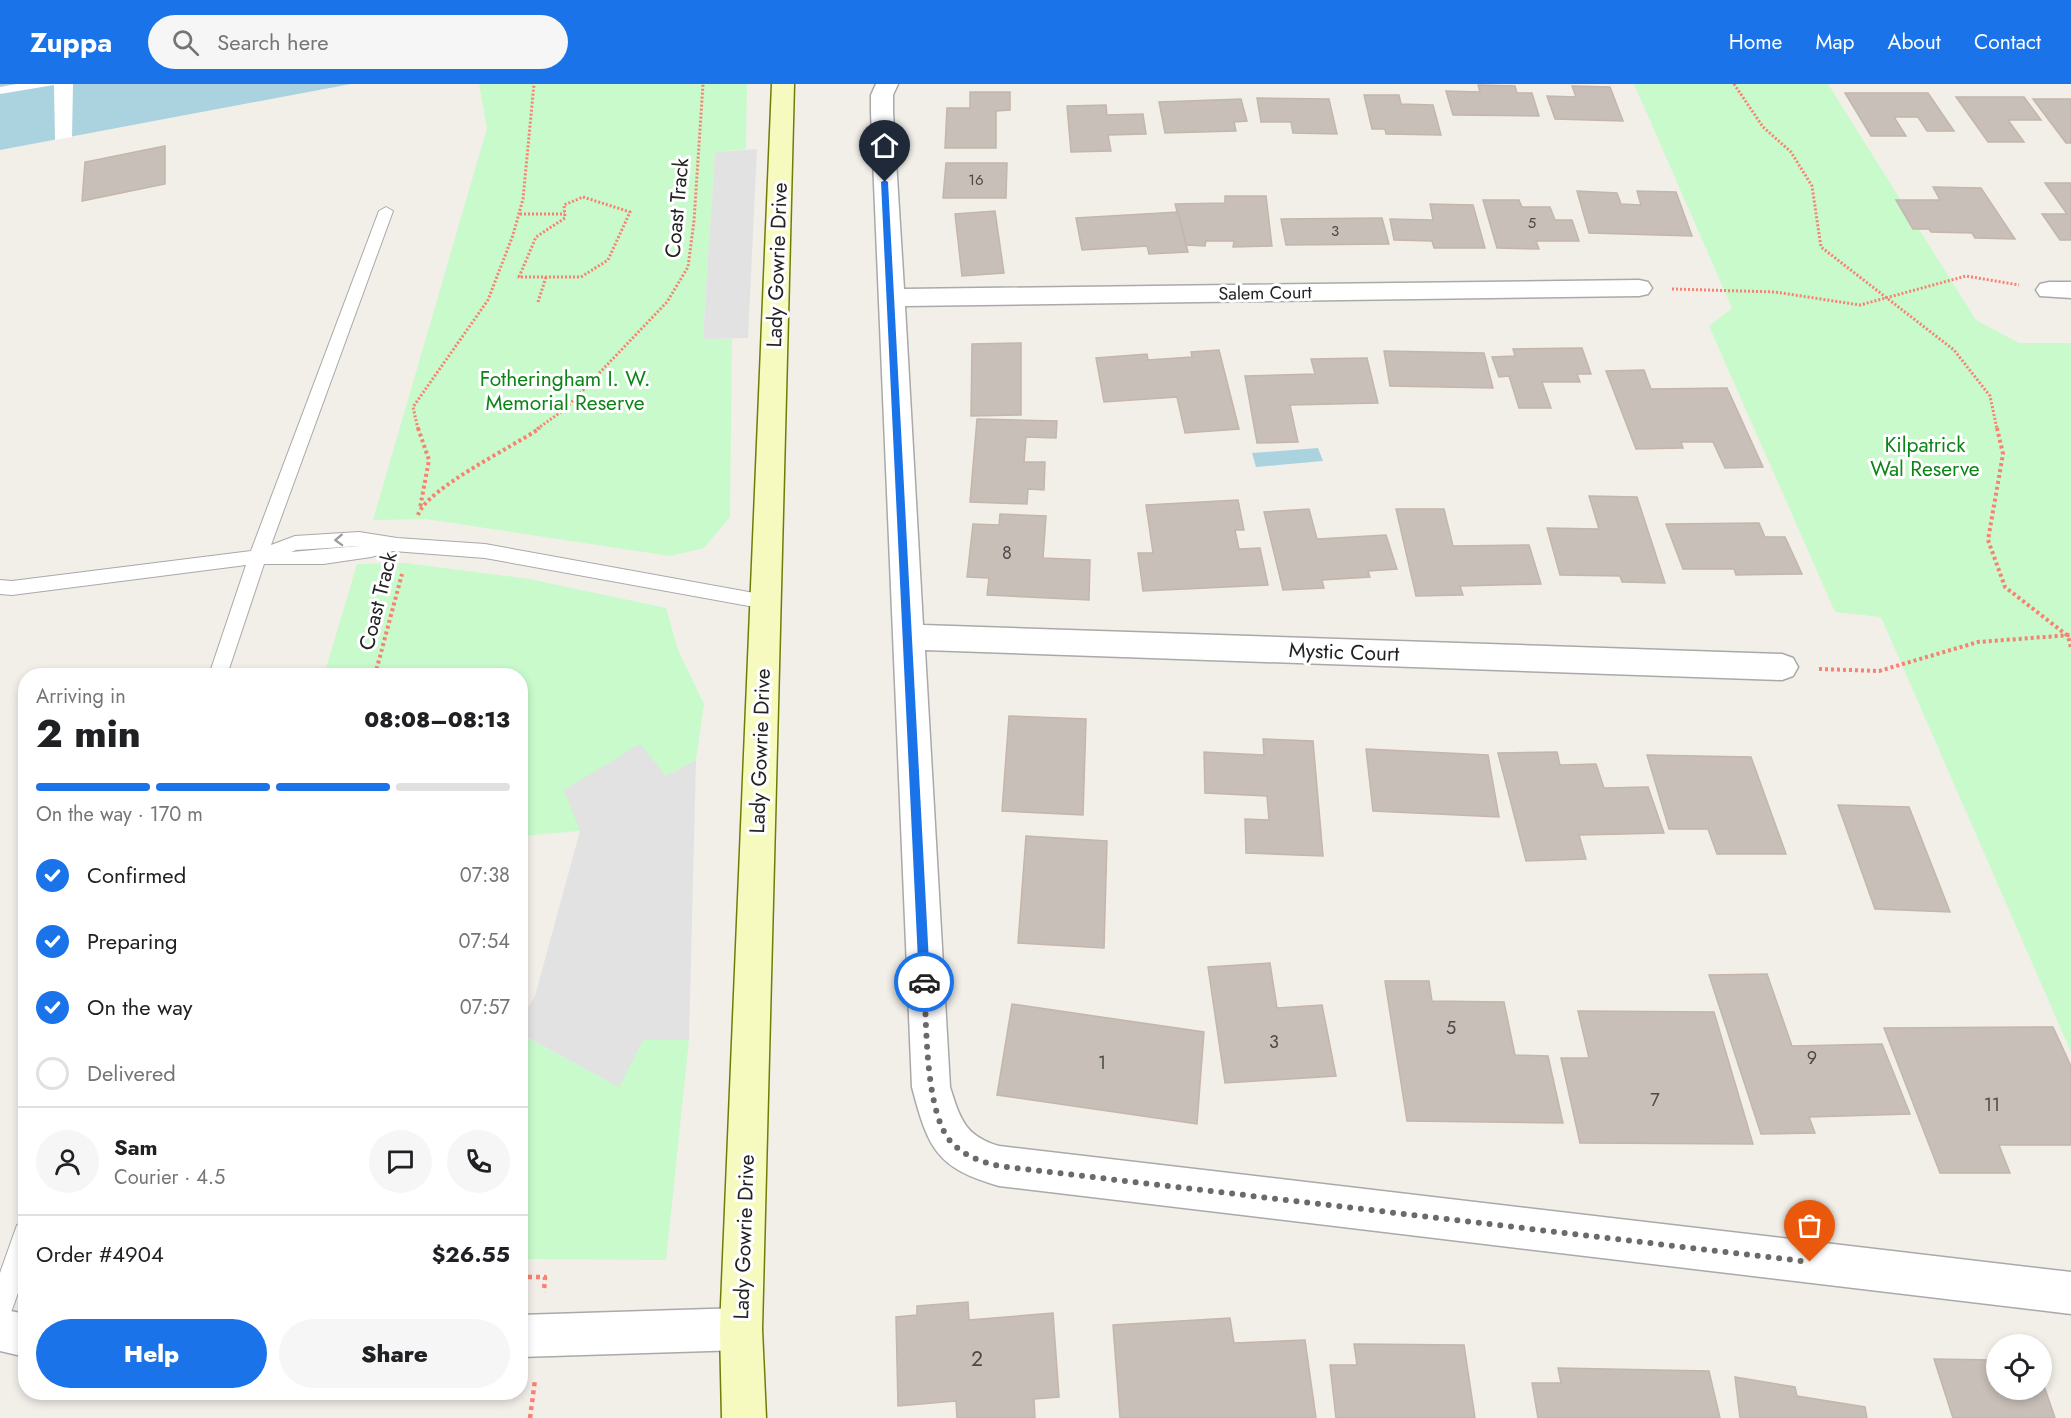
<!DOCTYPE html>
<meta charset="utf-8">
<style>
body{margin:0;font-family:Jost,sans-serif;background:#f6f6f6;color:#202124;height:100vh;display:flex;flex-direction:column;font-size:22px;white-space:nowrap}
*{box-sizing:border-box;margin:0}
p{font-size:20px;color:#757577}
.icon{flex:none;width:33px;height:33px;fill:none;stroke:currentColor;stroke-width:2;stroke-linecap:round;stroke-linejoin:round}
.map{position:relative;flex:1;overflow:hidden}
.details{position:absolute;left:18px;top:584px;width:510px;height:732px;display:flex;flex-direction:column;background:#fff;border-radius:24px;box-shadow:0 3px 9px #0003}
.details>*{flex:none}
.fabs{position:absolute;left:1986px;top:1250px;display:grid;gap:12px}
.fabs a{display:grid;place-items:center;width:66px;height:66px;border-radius:50%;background:#fff;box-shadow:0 3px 9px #0003;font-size:30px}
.pin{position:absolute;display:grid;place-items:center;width:51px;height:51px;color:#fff;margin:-62px -26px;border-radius:50% 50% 50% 0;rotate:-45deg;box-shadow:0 0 6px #0007}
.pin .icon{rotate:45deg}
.courier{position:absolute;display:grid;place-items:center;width:60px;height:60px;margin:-30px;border:4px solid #1a73e8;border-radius:50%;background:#fff;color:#222;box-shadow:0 2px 8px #0007}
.headline em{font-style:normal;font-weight:800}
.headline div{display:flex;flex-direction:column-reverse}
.headline{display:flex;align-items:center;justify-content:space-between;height:102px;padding:0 18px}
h1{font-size:39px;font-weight:800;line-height:45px}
.bar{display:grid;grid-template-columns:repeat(4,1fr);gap:9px 6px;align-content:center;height:72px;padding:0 18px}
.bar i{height:8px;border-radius:4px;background:#e0e0e0}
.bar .active{background:#1a73e8}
.bar p{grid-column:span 4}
.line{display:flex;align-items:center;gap:15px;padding:0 18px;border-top:2px solid #e0e0e0}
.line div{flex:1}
.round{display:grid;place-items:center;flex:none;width:63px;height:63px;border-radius:32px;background:#f6f6f6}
ol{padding:0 18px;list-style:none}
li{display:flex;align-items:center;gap:18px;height:66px}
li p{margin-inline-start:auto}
li .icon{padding:6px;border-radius:50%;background:#1a73e8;color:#fff;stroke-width:4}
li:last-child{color:#757577}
li i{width:33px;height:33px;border:3px solid #e0e0e0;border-radius:50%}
.primary-button{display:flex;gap:12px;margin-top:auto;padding:12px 18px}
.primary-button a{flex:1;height:69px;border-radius:36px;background:#1a73e8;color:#fff;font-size:24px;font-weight:800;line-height:69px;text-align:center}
.primary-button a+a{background:#f6f6f6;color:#202124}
header{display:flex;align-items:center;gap:36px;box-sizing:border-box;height:84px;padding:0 30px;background:#1a73e8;color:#fff}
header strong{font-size:28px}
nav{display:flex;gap:33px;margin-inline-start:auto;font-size:21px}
.search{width:420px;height:54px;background:#f6f6f6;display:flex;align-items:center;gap:15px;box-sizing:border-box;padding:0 21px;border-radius:33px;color:#757577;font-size:22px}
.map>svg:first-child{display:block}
</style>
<header>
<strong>Zuppa</strong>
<div class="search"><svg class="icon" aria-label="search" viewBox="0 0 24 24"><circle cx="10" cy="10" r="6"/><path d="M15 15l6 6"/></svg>Search here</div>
<nav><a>Home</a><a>Map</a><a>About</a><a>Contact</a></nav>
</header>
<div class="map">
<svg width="2071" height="1334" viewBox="0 0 2071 1334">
<rect width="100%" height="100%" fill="#f2efe9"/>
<!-- park -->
<g fill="#c8facc">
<path d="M479 0H747L746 65 715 68 703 255H732L730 433 704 464 670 472 426 435 373 436 487 44Z"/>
<path d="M1634 0H1828L1976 236 2019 259H2071V968L1881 533 1835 528 1709 242 1732 224Z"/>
<path d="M405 479 529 495 666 524 678 566 704 620 696 676 666 692 639 660 580 747 521 752 520 591H324L357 480Z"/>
<path d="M520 950 618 1002 643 956H689L666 1176 521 1175Z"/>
</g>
<!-- parking -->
<g fill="#e2e2e2">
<path d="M757 65 748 254 703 255 715 68Z"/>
<path d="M640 660 666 692 696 676 689 956H643L619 1003 521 950V935L535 912 580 747 564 706Z"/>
</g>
<!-- water -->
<g fill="#aad3df">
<path d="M0 0H351L0 66Z"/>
<path d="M1318 364 1323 377 1256 383 1252 369Z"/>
</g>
<!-- pier -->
<path fill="#fff" d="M16 0H73L72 53 55 56 54 1 0 10V3Z"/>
<!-- building -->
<g fill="#c7bfb8" stroke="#c4b6ab" stroke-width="1.5">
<path d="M1478 1 1515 2 1517 9H1532L1539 32 1453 31 1446 7 1480 8Z"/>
<path d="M1572 2 1610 3 1623 37 1555 35 1547 12 1576 13Z"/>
<path d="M970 8H1010V26L996 27V64H945L947 24H970Z"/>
<path d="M1845 9H1928L1954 47H1927L1918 33H1894L1906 52H1871Z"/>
<path d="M1364 11H1399L1401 20 1433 21 1441 51 1386 50 1385 45H1372Z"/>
<path d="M1956 13H2024L2041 36H2008L2024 58H1988Z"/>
<path d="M1257 14 1329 15 1337 50 1293 49 1291 38H1261Z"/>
<path d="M1241 15 1247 37 1234 38 1236 47 1165 49 1159 18Z"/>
<path d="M2033 15H2071V59H2066Z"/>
<path d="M1106 21 1107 31 1143 30 1146 50 1108 51 1111 67 1071 68 1067 22Z"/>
<path d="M165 62V100L82 117 85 78Z"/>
<path d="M946 79H1007L1006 114H943Z"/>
<path d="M2045 99H2071V156H2060L2042 130H2067Z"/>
<path d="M1933 103 1981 104 2015 155 1975 154 1972 149 1931 148 1929 145H1913L1896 116H1940Z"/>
<path d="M1577 107 1617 109 1621 120 1641 121 1637 107 1676 108 1692 152 1589 149Z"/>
<path d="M1225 112H1266L1272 162 1233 163 1234 157H1206L1205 162 1186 161 1175 120 1225 119Z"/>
<path d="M1483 116H1519L1522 123H1550L1555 136H1572L1579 157H1536L1539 165 1497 164Z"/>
<path d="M1430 120 1473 121 1485 164H1434L1432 157 1394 156 1390 135 1433 136Z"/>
<path d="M995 127 1004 189 962 192 955 130Z"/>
<path d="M1178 128 1188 168 1149 170 1147 162 1082 166 1076 134Z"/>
<path d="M1382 134 1389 160 1286 161 1281 135Z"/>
<path d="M1021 259V331L971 332 972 260Z"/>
<path d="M1582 264 1591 290H1577L1580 298H1542L1551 324H1519L1509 292 1499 293 1492 273 1515 272 1513 265Z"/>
<path d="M1219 266 1239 345 1185 349 1177 313 1104 318 1096 274 1147 270 1148 276 1192 273 1191 268Z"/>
<path d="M1384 267 1484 269 1493 304 1390 302Z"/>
<path d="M1367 274 1378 319 1290 321 1298 358 1257 359 1245 292 1315 290 1311 275Z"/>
<path d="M1644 286 1651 305 1727 304 1763 383 1725 384 1713 358H1681L1683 364 1636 365 1606 287Z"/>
<path d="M977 335 1057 337 1056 354 1026 353 1024 378H1045L1044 406 1028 405 1027 420 970 418Z"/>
<path d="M1589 412 1637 413 1665 499 1622 498 1620 492 1560 491 1547 444 1599 445Z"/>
<path d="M1238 416 1244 446H1235L1239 465 1260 464 1268 501 1143 507 1138 469H1153L1146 421Z"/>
<path d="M1309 425 1317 455 1386 451 1397 485 1368 487 1370 493 1322 496 1324 504 1283 506 1264 428Z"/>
<path d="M1396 425H1444L1453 462 1529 461 1541 500 1460 502 1463 511 1416 512Z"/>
<path d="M1000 430 1046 432 1043 474 1090 476 1089 516 987 511 989 494 967 493 973 440 999 441Z"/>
<path d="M1759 439 1765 453H1785L1802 490 1736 491 1734 485H1683L1666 440Z"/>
<path d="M1009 632 1086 635 1083 731 1002 727Z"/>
<path d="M1263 655 1313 657 1323 772 1246 769 1245 735 1269 736 1267 712 1205 709 1204 668 1264 671Z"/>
<path d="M1366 665 1488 671 1499 733 1373 727Z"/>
<path d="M1557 668 1560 681 1596 680 1604 704 1648 703 1664 749 1579 751 1586 775 1526 777 1498 669Z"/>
<path d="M1647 671 1751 673 1786 770H1717L1708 745H1669Z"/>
<path d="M1838 721 1909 723 1950 828 1875 825Z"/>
<path d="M1026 752 1107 757 1104 864 1018 859Z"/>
<path d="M520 799H527L520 834Z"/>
<path d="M1270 879 1277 924 1322 921 1336 992 1225 999 1208 883Z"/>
<path d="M1767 890 1792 962 1882 960 1910 1030 1809 1033 1815 1049 1761 1050 1709 891Z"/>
<path d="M1385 897H1429L1432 917 1504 918 1515 971 1548 972 1563 1039 1407 1037Z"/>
<path d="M1012 920 1204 948 1197 1040 997 1011Z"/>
<path d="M1578 927 1714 928 1753 1060 1580 1059 1561 974H1589Z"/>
<path d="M2053 943 2071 982V1061H1999L2010 1089H1940L1884 944Z"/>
<path d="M968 1218 969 1236 1053 1229 1059 1313 1034 1315 1035 1334H957L956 1317 898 1322 896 1233 917 1231V1222Z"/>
<path d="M1230 1234 1234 1259 1305 1256 1316 1334H1120L1113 1241Z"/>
<path d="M1354 1260 1464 1261 1475 1334H1336L1330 1281H1357Z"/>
<path d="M1934 1275 1996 1276V1305H2042V1296L2055 1334H1953Z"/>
<path d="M1558 1284 1709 1287 1720 1334H1538L1532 1299H1561Z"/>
<path d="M1735 1293 1795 1303 1797 1312 1865 1323 1867 1334H1740Z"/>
</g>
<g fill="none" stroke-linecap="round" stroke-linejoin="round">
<!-- lane casing -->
<g stroke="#a9a9a9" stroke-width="2">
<g id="lane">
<path d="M386 123 393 127 271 461 295 452 359 448 397 454 485 460 765 511 771 513 774 518 771 523 765 525 485 474 393 467 371 473 323 480H264L227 591H209L246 481 12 511 0 510V496L12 497 251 467 379 127ZM359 462 291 468 296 466Z"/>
<path d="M26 1138V1187L9 1234 0 1238V1189L17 1141Z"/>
</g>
</g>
<!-- street casing -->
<g stroke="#a9a9a9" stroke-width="3">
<g id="street">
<path d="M876 0H898L893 11V28L904 205 1639 196 1648 198 1652 204 1648 210 1639 212 905 222 923 541 1782 570 1793 574 1798 583 1793 592 1782 596 925 566 950 1003C960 1035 965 1052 999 1062L2071 1188V1230L999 1102C936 1084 928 1064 912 1003L871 28V11Z"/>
<path d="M2049 198H2071V214L2040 212 2036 206 2040 200Z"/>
<path d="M741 1224 756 1230 762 1245 756 1260 741 1266 520 1273V1231Z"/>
<path d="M0 1225 26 1230V1273L0 1267Z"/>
</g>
</g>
<!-- secondary casing -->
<g stroke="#707d05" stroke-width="3">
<path id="secondary" d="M772 0H794L762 1245 766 1334H722L720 1245Z"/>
</g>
<!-- path-far2 -->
<g stroke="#fa8072" stroke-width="3" stroke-dasharray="2 2" stroke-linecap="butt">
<path d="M1734 0 1763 43 1791 68 1812 102 1821 163 1954 266 1990 312 1997 345"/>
<path d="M583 113 630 128 608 176 581 193H519L536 153 565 134 564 121Z"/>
<path d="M520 130H565"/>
<path d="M1672 205 1775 208 1860 221 1966 192 2019 201"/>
<path d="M538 218 546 193"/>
<path d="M418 345 413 323 488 216 513 151 523 115 534 0"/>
<path d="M537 345 565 325 667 218 688 183 694 137 703 0"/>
</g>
<!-- path-far1 -->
<g stroke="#fa8072" stroke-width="4" stroke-dasharray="3 3" stroke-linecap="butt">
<path d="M418 344 429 376 420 424"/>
<path d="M1997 344 2003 370 1988 456 2005 503 2068 552 2071 564"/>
<path d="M418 431C427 404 513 363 540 344"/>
<path d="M1819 585 1879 587 1978 558 2071 551"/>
<path d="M375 591 402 490"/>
</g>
<!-- path -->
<g stroke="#fa8072" stroke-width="4.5" stroke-dasharray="4 4" stroke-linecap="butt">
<path d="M520 1193H545L544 1208"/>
<path d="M530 1334 535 1296"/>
</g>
<!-- lane -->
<use href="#lane" fill="#fff" fill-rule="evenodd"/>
<!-- street -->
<use href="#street" fill="#fff" fill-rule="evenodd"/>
<!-- secondary -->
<use href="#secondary" fill="#f7fabf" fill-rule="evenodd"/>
</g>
<!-- one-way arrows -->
<defs><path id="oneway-chevron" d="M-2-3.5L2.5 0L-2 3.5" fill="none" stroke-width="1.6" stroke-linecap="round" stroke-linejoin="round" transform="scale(1.5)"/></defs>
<use stroke="#9c9c9c" href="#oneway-chevron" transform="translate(339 456) rotate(178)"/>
<!-- route -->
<path fill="#1a73e8" d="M885 96 888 98 930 898 924 904 919 898 881 98Z"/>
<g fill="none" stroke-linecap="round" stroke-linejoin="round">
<!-- done -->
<path stroke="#6b6a68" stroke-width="6" stroke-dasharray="0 10.8" d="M924 898C927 938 924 1034 954 1061 967 1073 982 1078 999 1082L1810 1178"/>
</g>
<g text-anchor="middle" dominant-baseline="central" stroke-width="6" stroke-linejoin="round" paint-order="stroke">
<!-- far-number labels -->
<g font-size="15" fill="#4b4948">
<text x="976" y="96">16</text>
<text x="1532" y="139">5</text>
<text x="1335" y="147">3</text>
</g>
<!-- far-street labels -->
<g font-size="18" fill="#222" stroke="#fff">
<text transform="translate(1265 209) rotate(-1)">Salem Court</text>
</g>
<!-- number labels -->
<g font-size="18" fill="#4b4948">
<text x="1007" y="469">8</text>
<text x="1451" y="944">5</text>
<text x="1274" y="958">3</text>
<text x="1812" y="974">9</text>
<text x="1102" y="979">1</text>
<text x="1655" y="1016">7</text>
<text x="1992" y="1021">11</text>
</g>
<!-- street labels -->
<g font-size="21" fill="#222" stroke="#fff">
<text transform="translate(677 124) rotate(-85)">Coast Track</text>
<text transform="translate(777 181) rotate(-88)">Lady Gowrie Drive</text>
<text transform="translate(378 517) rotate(-76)">Coast Track</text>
<text transform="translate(1344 568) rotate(2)">Mystic Court</text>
<text transform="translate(760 667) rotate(-88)">Lady Gowrie Drive</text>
<text transform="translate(744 1153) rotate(-88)">Lady Gowrie Drive</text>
</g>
<!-- park labels -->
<g font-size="21" fill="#0c8416" stroke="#fff">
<text x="565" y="295">Fotheringham I. W.<tspan x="565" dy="24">Memorial Reserve</tspan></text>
<text x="1925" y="361">Kilpatrick<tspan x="1925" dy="24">Wal Reserve</tspan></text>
</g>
<!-- near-number labels -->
<g font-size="21" fill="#4b4948">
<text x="977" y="1275">2</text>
</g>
</g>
</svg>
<div class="fabs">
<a><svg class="icon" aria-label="locate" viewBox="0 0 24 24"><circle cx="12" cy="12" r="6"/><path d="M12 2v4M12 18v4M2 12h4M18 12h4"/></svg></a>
</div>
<div class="pin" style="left:1810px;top:1178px;background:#ea580c"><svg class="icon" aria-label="bag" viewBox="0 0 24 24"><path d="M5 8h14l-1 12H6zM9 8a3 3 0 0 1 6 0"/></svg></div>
<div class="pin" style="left:885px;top:98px;background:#1f2937"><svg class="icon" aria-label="home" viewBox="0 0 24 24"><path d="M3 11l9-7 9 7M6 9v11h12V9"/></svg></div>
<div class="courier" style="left:924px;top:898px"><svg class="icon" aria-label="car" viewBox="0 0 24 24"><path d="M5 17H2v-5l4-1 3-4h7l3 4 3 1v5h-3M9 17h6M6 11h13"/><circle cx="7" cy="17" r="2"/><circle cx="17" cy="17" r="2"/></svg></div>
<section class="details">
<div class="headline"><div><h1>2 min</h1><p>Arriving in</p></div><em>08:08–08:13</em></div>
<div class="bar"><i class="active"></i><i class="active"></i><i class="active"></i><i></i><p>On the way · 170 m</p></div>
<ol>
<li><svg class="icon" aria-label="check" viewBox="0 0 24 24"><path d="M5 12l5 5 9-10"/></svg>Confirmed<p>07:38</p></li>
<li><svg class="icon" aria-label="check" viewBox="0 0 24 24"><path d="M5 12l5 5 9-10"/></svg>Preparing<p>07:54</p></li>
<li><svg class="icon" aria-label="check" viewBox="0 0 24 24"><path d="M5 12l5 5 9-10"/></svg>On the way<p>07:57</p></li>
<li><i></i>Delivered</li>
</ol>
<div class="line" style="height:108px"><a class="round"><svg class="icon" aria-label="person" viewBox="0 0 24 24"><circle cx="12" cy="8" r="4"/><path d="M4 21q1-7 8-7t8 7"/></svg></a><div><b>Sam</b><p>Courier · 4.5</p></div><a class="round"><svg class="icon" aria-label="chat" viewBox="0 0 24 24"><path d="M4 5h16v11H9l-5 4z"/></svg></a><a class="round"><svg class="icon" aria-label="phone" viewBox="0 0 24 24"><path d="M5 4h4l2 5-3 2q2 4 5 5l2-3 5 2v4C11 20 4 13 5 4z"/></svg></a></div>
<div class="line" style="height:78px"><div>Order #4904</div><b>$26.55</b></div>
<div class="primary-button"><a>Help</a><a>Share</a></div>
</section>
</div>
